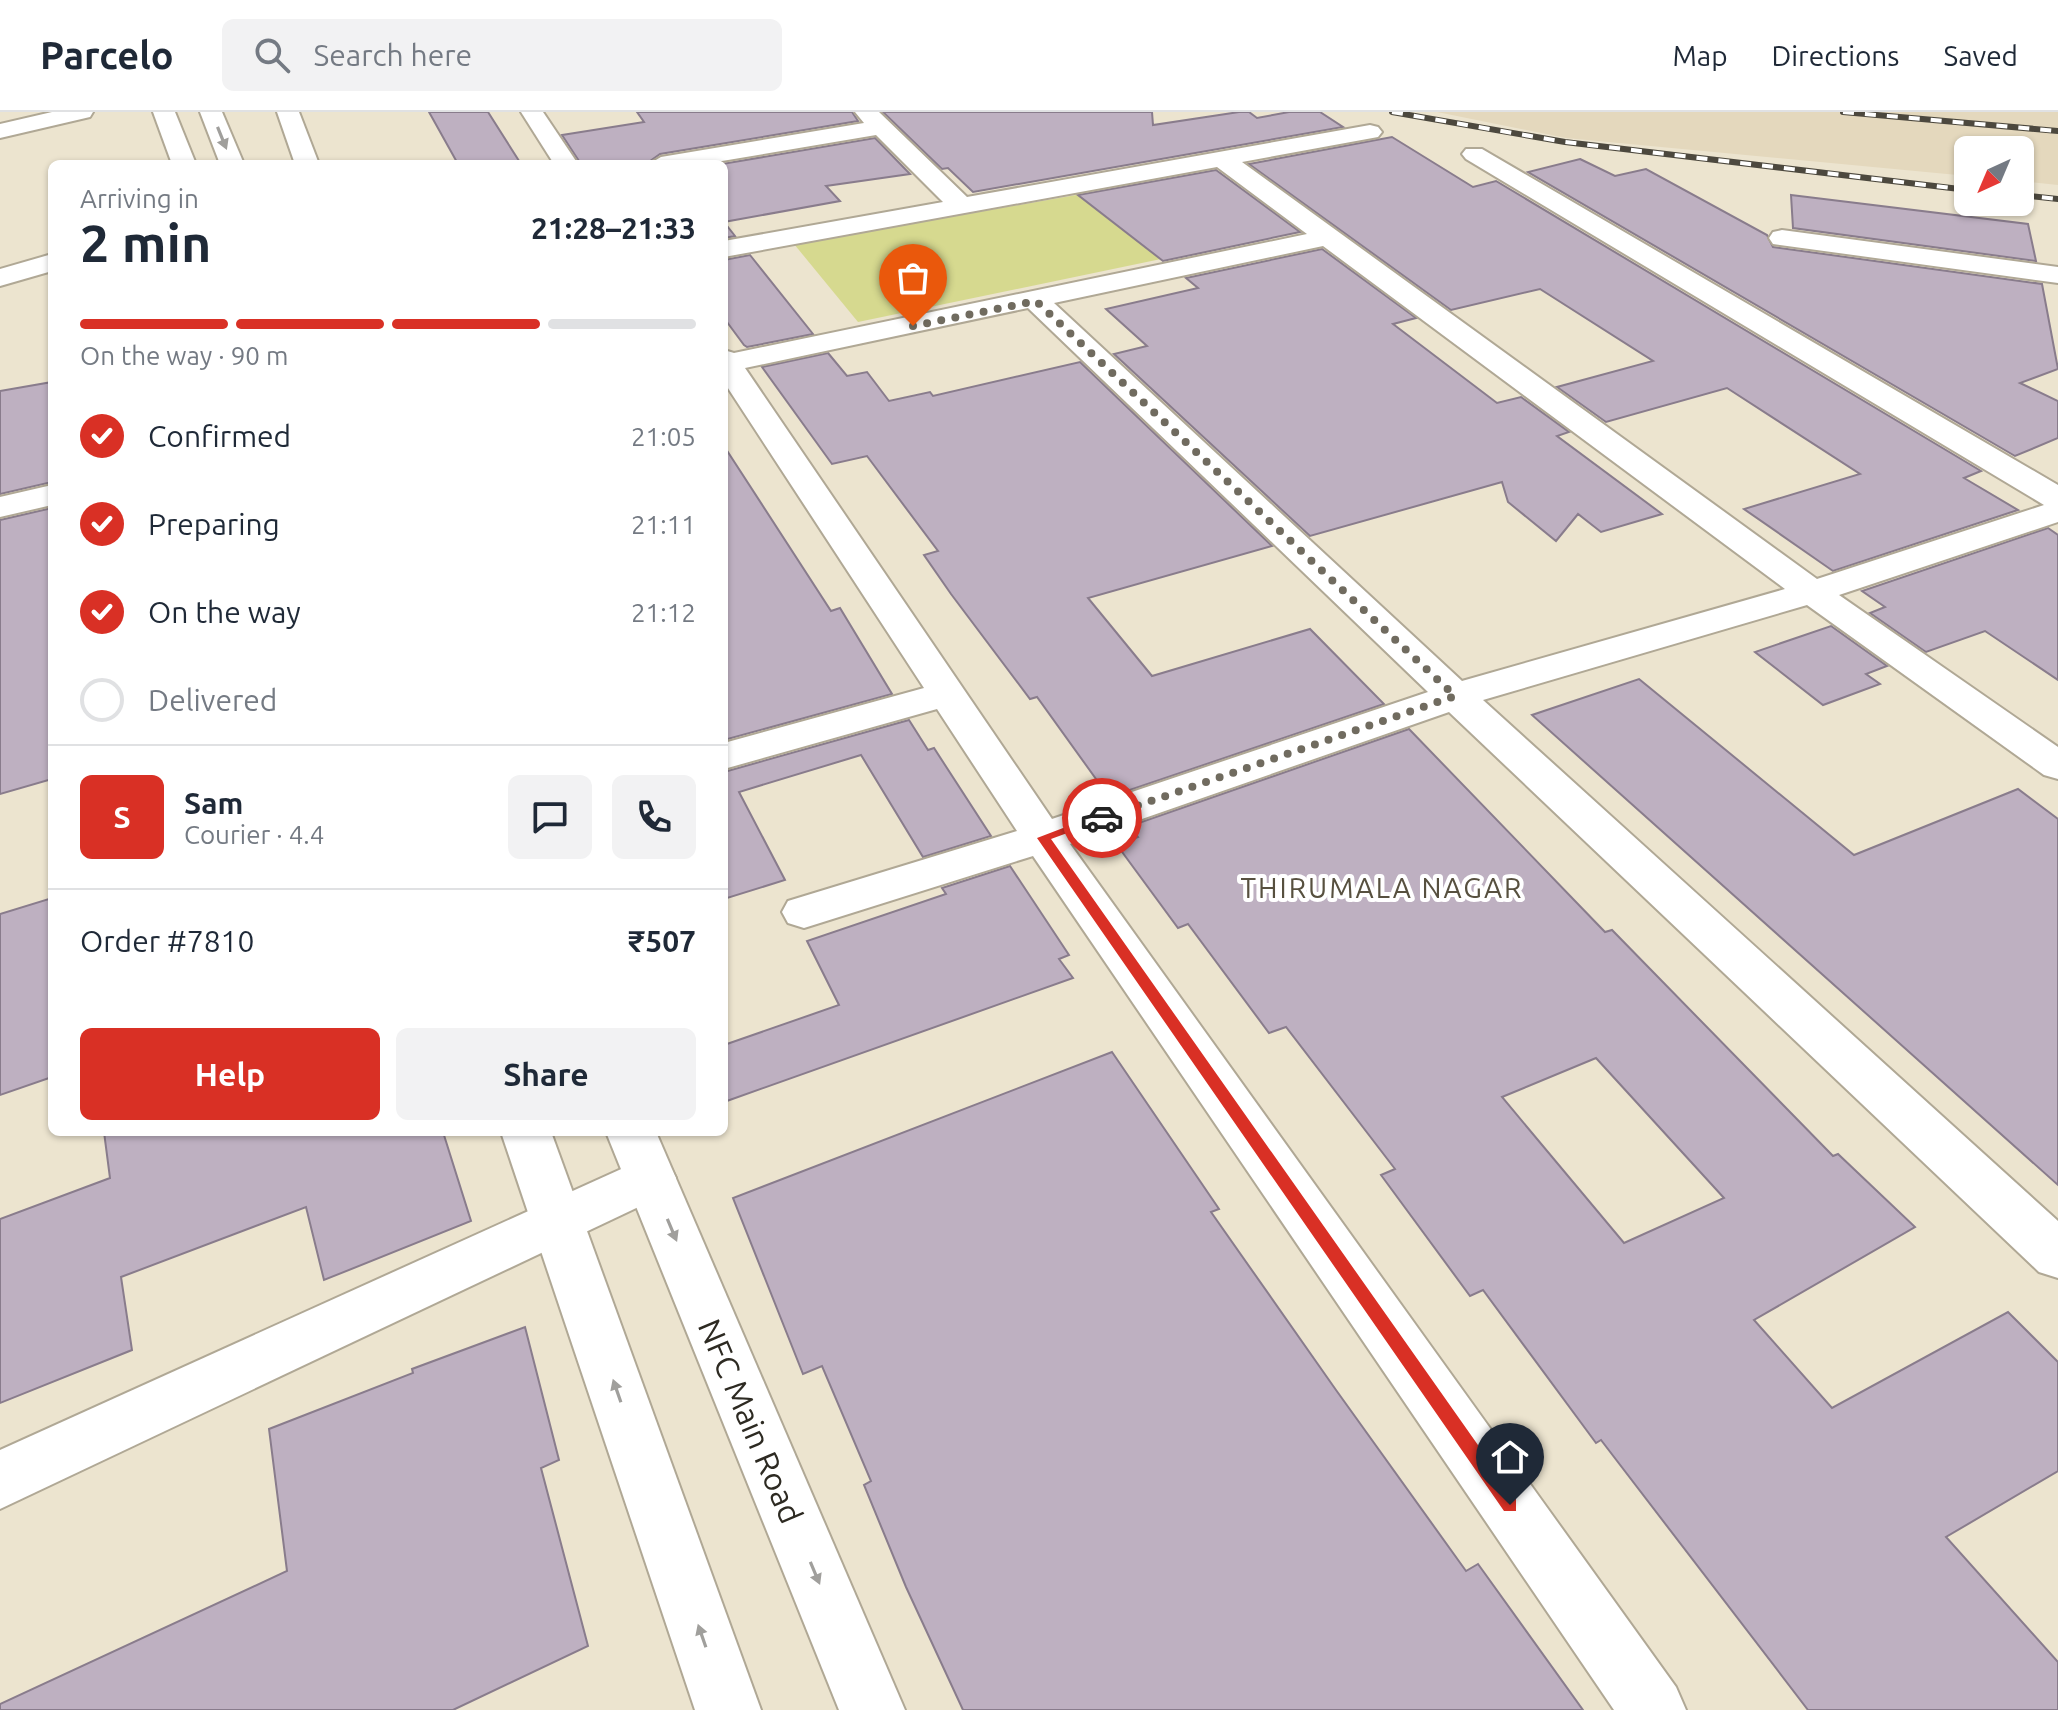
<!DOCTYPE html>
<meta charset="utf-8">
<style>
body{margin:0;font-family:Ubuntu,sans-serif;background:#f2f2f3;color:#1f2937;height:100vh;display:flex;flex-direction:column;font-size:30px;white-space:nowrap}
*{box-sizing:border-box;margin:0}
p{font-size:26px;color:#747a83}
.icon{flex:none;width:44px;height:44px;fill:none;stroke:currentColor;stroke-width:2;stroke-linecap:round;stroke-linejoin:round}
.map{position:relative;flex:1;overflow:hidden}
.details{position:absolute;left:48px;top:48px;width:680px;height:976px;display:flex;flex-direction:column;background:#fff;border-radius:12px;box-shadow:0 2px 6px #0004}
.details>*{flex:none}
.needle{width:52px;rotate:224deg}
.tools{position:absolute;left:1954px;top:24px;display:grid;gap:16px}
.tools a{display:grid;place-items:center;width:80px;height:80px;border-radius:12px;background:#fff;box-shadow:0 2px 6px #0004;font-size:40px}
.pin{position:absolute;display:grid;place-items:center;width:68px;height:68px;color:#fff;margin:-82px -34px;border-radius:50% 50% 50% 0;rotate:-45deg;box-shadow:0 0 8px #0007}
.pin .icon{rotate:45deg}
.courier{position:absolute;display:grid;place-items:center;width:80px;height:80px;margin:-40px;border:6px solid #d93025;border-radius:50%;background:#fff;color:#222;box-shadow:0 2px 10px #0007}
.head em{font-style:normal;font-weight:600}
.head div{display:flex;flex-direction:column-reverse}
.head{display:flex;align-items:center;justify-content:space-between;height:136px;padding:0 32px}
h1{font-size:52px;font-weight:600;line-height:60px}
.bar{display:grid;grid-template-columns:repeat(4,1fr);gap:12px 8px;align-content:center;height:96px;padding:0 32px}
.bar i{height:10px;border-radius:6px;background:#e0e1e3}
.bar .selected{background:#d93025}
.bar p{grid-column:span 4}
.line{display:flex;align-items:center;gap:20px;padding:0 32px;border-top:2px solid #e0e1e3}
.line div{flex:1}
.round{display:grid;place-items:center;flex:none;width:84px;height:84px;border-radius:12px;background:#f2f2f3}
ol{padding:0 32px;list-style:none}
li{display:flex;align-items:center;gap:24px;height:88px}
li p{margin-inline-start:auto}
li .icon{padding:8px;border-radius:50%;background:#d93025;color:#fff;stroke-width:4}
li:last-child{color:#747a83}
li i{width:44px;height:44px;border:4px solid #e0e1e3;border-radius:50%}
.action{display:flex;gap:16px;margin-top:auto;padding:16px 32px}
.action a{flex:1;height:92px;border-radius:12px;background:#d93025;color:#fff;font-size:32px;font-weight:600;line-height:92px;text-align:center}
.action a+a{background:#f2f2f3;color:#1f2937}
header{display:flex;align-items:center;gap:48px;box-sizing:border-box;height:112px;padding:0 40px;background:#fff;border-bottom:2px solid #e0e1e3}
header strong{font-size:38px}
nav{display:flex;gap:44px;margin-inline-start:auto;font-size:28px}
.search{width:560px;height:72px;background:#f2f2f3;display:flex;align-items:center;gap:20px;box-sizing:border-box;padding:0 28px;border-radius:12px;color:#747a83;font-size:30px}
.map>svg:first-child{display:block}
</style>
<header>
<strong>Parcelo</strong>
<div class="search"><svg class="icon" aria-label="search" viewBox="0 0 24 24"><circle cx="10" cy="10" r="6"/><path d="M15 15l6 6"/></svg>Search here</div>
<nav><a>Map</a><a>Directions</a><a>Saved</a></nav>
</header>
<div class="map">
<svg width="2058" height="1598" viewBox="0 0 2058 1598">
<rect width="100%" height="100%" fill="#ece4cf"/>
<!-- built -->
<path fill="#e4d8bd" d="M1437 0H2058V73L2020 69V38H1968V64L1566 26Z"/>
<!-- green -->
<path fill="#d6d98f" d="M1105 78 1161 147 858 210 794 132Z"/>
<!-- building -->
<g fill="#beb0c1" stroke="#897c8c" stroke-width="2" fill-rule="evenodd">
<path d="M429 0H488L521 52H458Z"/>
<path d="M637 0H852L858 9 660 42 646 52H581L562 23 644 10Z"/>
<path d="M883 0H1152L1153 13 1239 0H1249L1257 6 1289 0H1320L1343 15 973 80 948 56 942 57Z"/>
<path d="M1392 25 1473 75 1496 69 1981 359 1964 366 2018 398 1833 459 1744 397 1860 362 1727 276 1606 310 1557 275 1653 249 1540 177 1451 198 1249 52Z"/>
<path d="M875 26 910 62 826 74 840 89 724 110 735 124 724 126 722 52Z"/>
<path d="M1580 47 1615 64 1646 57 1767 123 1773 135 2042 172 2058 257 2020 271 2058 289V326L2015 344 1528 60Z"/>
<path d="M1216 58 1300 120 1163 149 1078 83Z"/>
<path d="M1791 83 2028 112 2036 149 1793 116Z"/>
<path d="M1322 137 1416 206 1393 212 1497 291 1521 285 1569 320 1557 324 1662 402 1601 420 1578 402 1556 429 1508 390 1502 370 1310 424 1114 242 1147 234 1106 197 1198 176 1186 166Z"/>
<path d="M750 143 813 222 747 235 744 233 724 206V148Z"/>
<path d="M828 241 847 264 867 260 889 289 930 280 933 284 1080 250 1272 434 1088 486 1152 564 1310 517 1384 592 1109 685 1037 585 1030 587 951 482 924 443 938 439 867 344 832 352 762 255Z"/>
<path d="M52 270V370L0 382V279Z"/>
<path d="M724 334 831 499 840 496 892 582 724 628Z"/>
<path d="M52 396V667L0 682V408Z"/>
<path d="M2048 416 2058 423V568L1985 519 1926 540 1870 501 1885 495 1862 479Z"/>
<path d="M1831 514 1887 554 1866 562 1880 572 1823 593 1755 540Z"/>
<path d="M1639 567 1854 743 2018 677 2058 707V1073L1532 603Z"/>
<path d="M909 608 928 638 934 636 991 724 923 745 861 643 739 680 785 768 724 787V660Z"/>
<path d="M1409 617 1605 820 1612 818 1833 1044 1838 1042 1915 1115 1754 1208 1832 1296 2008 1200 2058 1250V1359L1946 1425 2058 1550V1598H1808L1601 1328 1596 1331 1483 1178 1470 1184 1381 1063 1395 1057 1286 915 1269 921 1188 812 1178 816 1117 733 1138 725 1130 714ZM1596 946 1724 1086 1624 1131 1502 985Z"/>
<path d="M1010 754 1069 843 1059 847 1073 866 724 990V933L839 893 807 829 946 782 942 776Z"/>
<path d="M52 786V965L0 983V802Z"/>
<path d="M1112 940 1219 1097 1211 1100 1336 1278 1466 1459 1478 1452 1583 1598H963L906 1475 864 1373 871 1369 822 1254 803 1262 733 1086Z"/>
<path d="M104 1020H443L471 1109 324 1168 306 1095 121 1165 132 1238 0 1291V1107L110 1066Z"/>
<path d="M525 1215 559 1348 541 1356 588 1534 453 1598H0V1592L287 1459 269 1317 413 1261 412 1257Z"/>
</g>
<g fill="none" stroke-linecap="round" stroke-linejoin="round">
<!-- street casing -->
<g stroke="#b0a895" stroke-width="4">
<g id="street">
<path d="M52 0H93L90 5 0 26V12Z"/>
<path d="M277 0H299L319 52H295Z"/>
<path d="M521 0H543L578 52H554Z"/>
<path d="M855 0H879L967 85 1370 13 1378 15 1382 20 1378 25 1242 50 1817 467 2044 393 1466 47 1462 42 1466 37H1482L2058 373V410L1839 483 2058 635V667L2044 663 1807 493 1483 588 2058 1109V1166L2039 1160 1449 600 1070 732 1676 1575 1686 1598H1614L1033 744 804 816 788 811 782 800 788 789 1017 719 937 597 724 657V631L924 576 724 270V238L734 241 1307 122 1217 55 724 145V129L943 90 876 23 704 52H649L661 45 864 11ZM1323 134 1785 477 1462 569 1054 191ZM1028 196 1428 580 1052 707 745 256Z"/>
<path d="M1782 118 2058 155V171L1773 132 1769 126 1773 120Z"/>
<path d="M52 142V159L0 174V157Z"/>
<path d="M52 373V393L0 405V385Z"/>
<path d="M650 1044 668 1051 676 1066 668 1081 0 1397V1338Z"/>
</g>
</g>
<!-- secondary casing -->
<g stroke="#b0a895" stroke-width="4">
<g id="secondary">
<path d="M153 0H175L196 52H172Z"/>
<path d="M200 0H222L244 52H220Z"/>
<path d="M501 1020H551L761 1598H695Z"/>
<path d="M606 1020H656L905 1598H839Z"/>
</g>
</g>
<!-- street -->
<use href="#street" fill="#fff" fill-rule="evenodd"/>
<!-- secondary -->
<use href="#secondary" fill="#fff" fill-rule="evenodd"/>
<!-- rail casing -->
<g stroke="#4c483e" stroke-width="6">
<g id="rail">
<path d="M1392 0 1565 30 1968 78"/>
<path d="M1843 0 2058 19"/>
<path d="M2020 83 2058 87"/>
</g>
</g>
<!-- rail -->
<use href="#rail" stroke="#fff" stroke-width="4" stroke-dasharray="11" stroke-linecap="butt"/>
</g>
<!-- one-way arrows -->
<defs><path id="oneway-solid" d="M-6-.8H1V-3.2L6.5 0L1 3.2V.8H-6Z" transform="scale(2)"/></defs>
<g fill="#a09f9c">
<use href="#oneway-solid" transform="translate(222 26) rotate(68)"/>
<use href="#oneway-solid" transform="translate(672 1118) rotate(67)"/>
<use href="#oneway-solid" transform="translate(617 1279) rotate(-109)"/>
<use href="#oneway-solid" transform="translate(815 1461) rotate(67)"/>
<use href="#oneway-solid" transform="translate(702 1524) rotate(-109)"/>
</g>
<!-- route -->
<path fill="#d93025" d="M1097 703 1108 706 1051 727 1516 1387V1399H1504L1037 726Z"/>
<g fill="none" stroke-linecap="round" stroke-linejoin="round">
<!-- done -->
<path stroke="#706b5f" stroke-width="8" stroke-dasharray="0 14.4" d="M913 214 1036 189 1455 584 1102 706"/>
</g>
<g text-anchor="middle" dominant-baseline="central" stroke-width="8" stroke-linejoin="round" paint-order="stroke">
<!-- neighbourhood labels -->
<g font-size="28" letter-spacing="2" fill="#57503f" stroke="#fff">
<text x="1382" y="775">THIRUMALA NAGAR</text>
</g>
<!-- near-street labels -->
<g font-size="32" fill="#2d2a22" stroke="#fff">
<text transform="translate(751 1309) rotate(67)">NFC Main Road</text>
</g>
</g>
</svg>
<div class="tools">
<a><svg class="needle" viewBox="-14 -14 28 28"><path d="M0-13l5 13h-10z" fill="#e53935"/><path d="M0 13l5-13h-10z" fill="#747a83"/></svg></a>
</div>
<div class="pin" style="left:913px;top:214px;background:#ea580c"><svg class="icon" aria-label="bag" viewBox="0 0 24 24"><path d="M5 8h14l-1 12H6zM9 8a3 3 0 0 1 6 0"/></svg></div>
<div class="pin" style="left:1510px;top:1393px;background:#1f2937"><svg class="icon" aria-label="home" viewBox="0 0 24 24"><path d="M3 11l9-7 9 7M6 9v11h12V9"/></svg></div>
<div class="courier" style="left:1102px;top:706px"><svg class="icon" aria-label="car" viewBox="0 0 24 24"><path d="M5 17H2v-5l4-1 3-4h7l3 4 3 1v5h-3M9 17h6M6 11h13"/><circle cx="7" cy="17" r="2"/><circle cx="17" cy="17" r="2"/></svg></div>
<section class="details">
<div class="head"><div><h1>2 min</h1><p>Arriving in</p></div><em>21:28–21:33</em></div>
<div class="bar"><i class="selected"></i><i class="selected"></i><i class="selected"></i><i></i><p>On the way · 90 m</p></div>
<ol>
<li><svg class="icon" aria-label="check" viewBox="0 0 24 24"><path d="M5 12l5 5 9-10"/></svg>Confirmed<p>21:05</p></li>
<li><svg class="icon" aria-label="check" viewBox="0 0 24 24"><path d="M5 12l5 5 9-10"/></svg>Preparing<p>21:11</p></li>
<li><svg class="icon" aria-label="check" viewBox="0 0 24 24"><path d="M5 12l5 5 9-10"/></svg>On the way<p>21:12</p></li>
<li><i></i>Delivered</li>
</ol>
<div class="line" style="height:144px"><b class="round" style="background:#d93025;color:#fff">S</b><div><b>Sam</b><p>Courier · 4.4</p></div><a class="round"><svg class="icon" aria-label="chat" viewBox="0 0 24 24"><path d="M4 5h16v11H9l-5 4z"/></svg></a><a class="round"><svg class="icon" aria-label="phone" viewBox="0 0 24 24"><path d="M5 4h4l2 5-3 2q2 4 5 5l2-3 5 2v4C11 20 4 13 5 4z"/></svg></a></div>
<div class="line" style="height:104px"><div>Order #7810</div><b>₹507</b></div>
<div class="action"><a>Help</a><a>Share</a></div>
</section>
</div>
